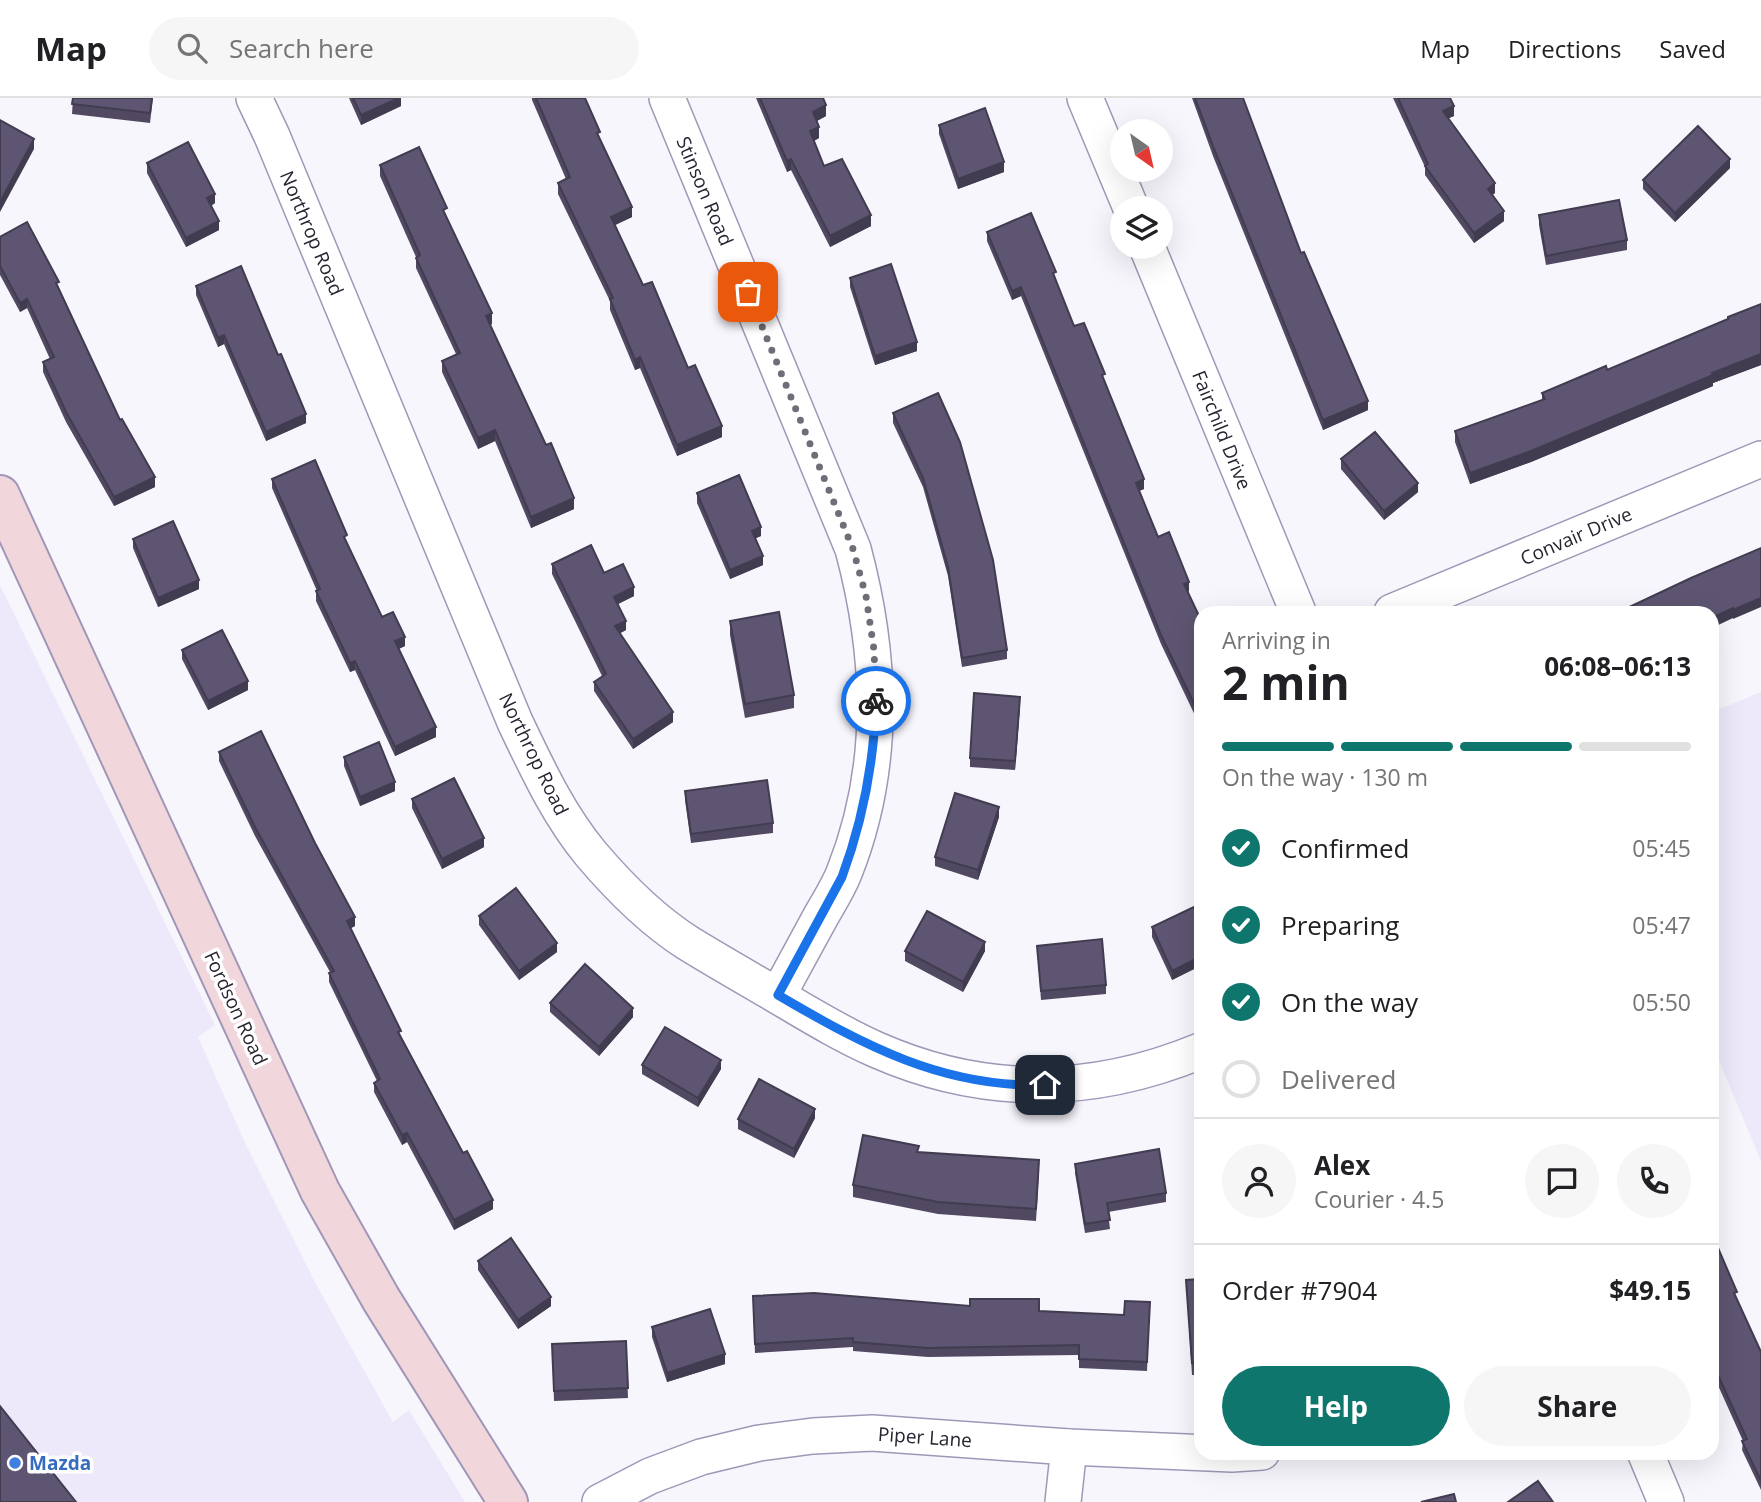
<!DOCTYPE html>
<meta charset="utf-8">
<style>
body{margin:0;font-family:"Open Sans",sans-serif;background:#f6f6f6;color:#202124;height:100vh;display:flex;flex-direction:column;font-size:26px;white-space:nowrap}
*{box-sizing:border-box;margin:0}
p{font-size:23px;color:#757577}
.icon{flex:none;width:38px;height:38px;fill:none;stroke:currentColor;stroke-width:2;stroke-linecap:round;stroke-linejoin:round}
.map{position:relative;flex:1;overflow:hidden}
.drawer{position:absolute;left:1194px;top:508px;width:525px;height:854px;display:flex;flex-direction:column;background:#fff;border-radius:21px;box-shadow:0 7px 28px #0002}
.drawer>*{flex:none}
.needle{width:46px;rotate:146deg}
.tools{position:absolute;left:1110px;top:21px;display:grid;gap:14px}
.tools a{display:grid;place-items:center;width:63px;height:63px;border-radius:50%;background:#fff;box-shadow:0 7px 28px #0002;font-size:35px}
.pin{position:absolute;display:grid;place-items:center;width:60px;height:60px;color:#fff;margin:-30px;border-radius:14px;box-shadow:0 4px 10px #0006}
.courier{position:absolute;display:grid;place-items:center;width:70px;height:70px;margin:-35px;border:5px solid #1a73e8;border-radius:50%;background:#fff;color:#222;box-shadow:0 2px 9px #0007}
.head em{font-style:normal;font-weight:700}
.head div{display:flex;flex-direction:column-reverse}
.head{display:flex;align-items:center;justify-content:space-between;height:119px;padding:0 28px}
h1{font-size:46px;font-weight:700;line-height:52px}
.bar{display:grid;grid-template-columns:repeat(4,1fr);gap:10px 7px;align-content:center;height:84px;padding:0 28px}
.bar i{height:9px;border-radius:5px;background:#e0e0e0}
.bar .selected{background:#0f766e}
.bar p{grid-column:span 4}
.line{display:flex;align-items:center;gap:18px;padding:0 28px;border-top:2px solid #e0e0e0}
.line div{flex:1}
.round{display:grid;place-items:center;flex:none;width:74px;height:74px;border-radius:37px;background:#f6f6f6}
ol{padding:0 28px;list-style:none}
li{display:flex;align-items:center;gap:21px;height:77px}
li p{margin-inline-start:auto}
li .icon{padding:7px;border-radius:50%;background:#0f766e;color:#fff;stroke-width:4}
li:last-child{color:#757577}
li i{width:38px;height:38px;border:4px solid #e0e0e0;border-radius:50%}
.button{display:flex;gap:14px;margin-top:auto;padding:14px 28px}
.button a{flex:1;height:80px;border-radius:42px;background:#0f766e;color:#fff;font-size:28px;font-weight:700;line-height:80px;text-align:center}
.button a+a{background:#f6f6f6;color:#202124}
header{display:flex;align-items:center;gap:42px;box-sizing:border-box;height:98px;padding:0 35px;background:#fff;border-bottom:2px solid #e0e0e0}
header strong{font-size:33px}
nav{display:flex;gap:38px;margin-inline-start:auto;font-size:24px}
.search{width:490px;height:63px;background:#f6f6f6;display:flex;align-items:center;gap:18px;box-sizing:border-box;padding:0 24px;border-radius:38px;color:#757577;font-size:26px}
.map>svg:first-child{display:block}
</style>
<header>
<strong>Map</strong>
<div class="search"><svg class="icon" aria-label="search" viewBox="0 0 24 24"><circle cx="10" cy="10" r="6"/><path d="M15 15l6 6"/></svg>Search here</div>
<nav><a>Map</a><a>Directions</a><a>Saved</a></nav>
</header>
<div class="map">
<svg width="1761" height="1404" viewBox="0 0 1761 1404">
<rect width="100%" height="100%" fill="#f8f6fd"/>
<!-- built -->
<g fill="#eee9fa">
<path d="M0 487 215 927 198 939 246 1047 317 1188 393 1324 409 1312 465 1404H0Z"/>
<path d="M1761 594V1063L1712 946V614Z"/>
</g>
<g fill="none" stroke-linecap="round" stroke-linejoin="round">
<!-- street casing -->
<g stroke="#a097b7" stroke-width="38">
<g id="street">
<path d="M254 0 272 38 515 624C537 670 558 716 591 756 619 789 652 822 688 845 714 861 740 876 766 891 802 912 838 935 877 952 984 999 1093 997 1200 953"/>
<path d="M667 0 853 451C882 559 886 670 844 775 838 790 829 804 821 818 807 844 792 871 778 897"/>
<path d="M1085 0 1131 110"/>
<path d="M1147 149 1298 514"/>
<path d="M1392 514 1761 361"/>
<path d="M1645 1354 1666 1404"/>
<path d="M600 1404 650 1378 701 1359 759 1345 813 1338 872 1335 1069 1349 1232 1356 1262 1354"/>
<path d="M1063 1404 1069 1349"/>
</g>
</g>
<!-- secondary casing -->
<g stroke="#a097b7" stroke-width="42">
<path id="secondary" d="M0 397 320 1093 381 1201 508 1404"/>
</g>
<!-- street -->
<use href="#street" stroke="#fff" stroke-width="35"/>
<!-- secondary -->
<use href="#secondary" stroke="#f1d6dc" stroke-width="38"/>
</g>
<!-- wall -->
<g fill="#514962">
<path d="M73 0H153L150 25 72 16Z"/>
<path d="M349 0H401V8L361 27Z"/>
<path d="M532 0H585L600 41 632 119 615 127 643 187 688 270 722 339 677 358 640 270 635 272 610 212V203L558 96V85L566 81 532 2Z"/>
<path d="M756 0H823L826 18 817 23 819 40 814 43 824 68 871 128 830 149 791 72 787 74Z"/>
<path d="M1192 0H1243L1301 155 1368 312 1323 332 1213 58Z"/>
<path d="M1393 0H1450L1454 18 1448 20 1495 95 1492 97 1504 123 1474 145 1425 77V69Z"/>
<path d="M939 27 1004 74 958 91 939 36Z"/>
<path d="M147 65 215 105 211 108 219 132 186 149 147 75Z"/>
<path d="M380 67 447 119 492 226 490 227 574 411 531 430 495 343 478 351 442 274V263L456 256 416 170V159L380 78Z"/>
<path d="M1730 70 1675 124 1643 91V82Z"/>
<path d="M1539 117 1627 142V152L1546 167 1539 127Z"/>
<path d="M987 134 1056 183 1074 228 1105 283 1144 391 1139 393 1158 439 1189 493 1188 494 1200 520V628L1161 546 1021 198 1012 202 987 143Z"/>
<path d="M0 139 59 190 120 322 155 389 114 408 66 324 43 274V264L50 261 27 210 20 214 0 177Z"/>
<path d="M850 180 917 253 875 267 850 189Z"/>
<path d="M196 188 306 325 266 343 224 246 218 249 196 197Z"/>
<path d="M1761 206V267L1713 285V288L1531 364 1470 386 1455 344V333L1542 302V295L1607 272 1728 221V219Z"/>
<path d="M893 315 1007 552V561L962 569 948 478 923 389 893 325Z"/>
<path d="M1341 361 1418 394 1384 422 1341 371Z"/>
<path d="M272 381 347 446 382 519 405 548 399 551 436 639 395 658 355 572 350 574 316 503V493H317L272 390Z"/>
<path d="M697 395 761 438 755 440 763 467 730 481 697 405Z"/>
<path d="M133 441 199 491 158 509 133 450Z"/>
<path d="M552 466 604 475 634 498 618 506 626 532 620 535 673 624 633 651 594 593V584L602 578 552 476Z"/>
<path d="M730 523 794 597V610L745 620 730 537Z"/>
<path d="M182 552 248 592 208 612 182 561Z"/>
<path d="M1020 608 1015 672 970 669V660Z"/>
<path d="M219 654 355 828 351 830 401 938 493 1111 454 1132 407 1044 402 1047 374 994V985L377 983 329 884V875L330 874 255 738 219 663Z"/>
<path d="M344 659 395 693 360 708 344 668Z"/>
<path d="M685 693 773 725V735L691 745 685 702Z"/>
<path d="M412 701 484 749 442 771 412 710Z"/>
<path d="M999 719 978 782 935 768V759Z"/>
<path d="M1200 806V868L1172 882 1152 839V829Z"/>
<path d="M479 818 557 854 519 882 479 827Z"/>
<path d="M1037 848 1106 887V896L1041 902Z"/>
<path d="M905 853H985L963 894 905 863Z"/>
<path d="M550 905 633 919 599 958 550 914Z"/>
<path d="M642 967 721 971 698 1009 642 976Z"/>
<path d="M815 1020 794 1060 738 1031V1021Z"/>
<path d="M919 1054 1039 1074 1036 1123 938 1116 853 1099V1087Z"/>
<path d="M1075 1066 1166 1095V1104L1108 1114 1110 1131 1085 1135 1075 1075Z"/>
<path d="M1712 1136 1737 1202 1761 1254V1392L1742 1352 1743 1343 1712 1274Z"/>
<path d="M478 1163 551 1208 518 1231 478 1172Z"/>
<path d="M1200 1181V1277H1192L1186 1182Z"/>
<path d="M1150 1204 1147 1273 1079 1270V1257L928 1259 853 1253V1249L755 1255 753 1208 1039 1213 1124 1217Z"/>
<path d="M652 1229 725 1266 667 1284 652 1239Z"/>
<path d="M626 1243 628 1300 554 1303 552 1246Z"/>
</g>
<!-- shaded-wall -->
<g fill="#423c50">
<path d="M399 0H401V8L361 27V17Z"/>
<path d="M826 7V18L813 25V14Z"/>
<path d="M1454 8V18L1443 23V13Z"/>
<path d="M819 29V40L810 45V33Z"/>
<path d="M34 41V51L0 114V104Z"/>
<path d="M791 61V72L787 74V63Z"/>
<path d="M1730 61V70L1675 124V115Z"/>
<path d="M1004 64V74L958 91V81Z"/>
<path d="M1495 85V95L1488 100V91Z"/>
<path d="M215 96V105L207 110V100Z"/>
<path d="M632 109V119L611 129V119Z"/>
<path d="M1504 113V123L1474 145V135Z"/>
<path d="M871 117V128L830 149V138Z"/>
<path d="M219 123V132L186 149V140Z"/>
<path d="M1021 189V198L1012 202V193Z"/>
<path d="M27 201V210L20 214V205Z"/>
<path d="M492 215V226L486 229V218Z"/>
<path d="M224 237V246L218 249V240Z"/>
<path d="M917 244V253L875 267V258Z"/>
<path d="M1761 256V267L1713 285V288L1531 364 1470 386V375L1712 275Z"/>
<path d="M640 259V270L635 272V262Z"/>
<path d="M1368 303V312L1323 332V322Z"/>
<path d="M306 316V325L266 343V334Z"/>
<path d="M722 328V339L677 358V347Z"/>
<path d="M495 332V343L478 351V340Z"/>
<path d="M155 379V389L114 408V399Z"/>
<path d="M1144 381V391L1136 394V385Z"/>
<path d="M1418 385V394L1384 422V413Z"/>
<path d="M574 400V411L531 430V419Z"/>
<path d="M761 429V438L752 442V433Z"/>
<path d="M763 458V467L730 481V472Z"/>
<path d="M199 482V491L158 509V500Z"/>
<path d="M1189 484V493L1184 495V486Z"/>
<path d="M634 489V498L614 508V499Z"/>
<path d="M1761 500V509L1733 521V512Z"/>
<path d="M1733 510V520L1712 530V520Z"/>
<path d="M626 523V532L615 538V528Z"/>
<path d="M405 539V548L395 552V543Z"/>
<path d="M355 563V572L350 574V565Z"/>
<path d="M248 583V592L208 612V603Z"/>
<path d="M1020 599V608L1015 672V663Z"/>
<path d="M673 614V624L633 651V641Z"/>
<path d="M436 629V639L395 658V649Z"/>
<path d="M395 684V693L360 708V699Z"/>
<path d="M999 709V719L978 782V772Z"/>
<path d="M484 740V749L442 771V761Z"/>
<path d="M355 819V828L347 832V823Z"/>
<path d="M985 844V853L963 894V884Z"/>
<path d="M557 845V854L519 882V873Z"/>
<path d="M1200 859V868L1172 882V873Z"/>
<path d="M633 910V919L599 958V949Z"/>
<path d="M721 962V971L698 1009V1000Z"/>
<path d="M815 1011V1020L794 1060V1051Z"/>
<path d="M407 1035V1044L402 1047V1037Z"/>
<path d="M493 1102V1111L454 1132V1122Z"/>
<path d="M551 1199V1208L518 1231V1222Z"/>
<path d="M725 1256V1266L667 1284V1275Z"/>
</g>
<!-- building -->
<g fill="#5e5572" stroke="#423c50" stroke-width="2">
<path d="M73 0H152L150 15 72 6Z"/>
<path d="M353 0H399L361 17Z"/>
<path d="M536 0H585L600 34 597 35 632 109 611 119 643 187 652 184 688 270 695 267 722 328 677 347 640 259 635 262 610 201 613 200 558 85 570 79Z"/>
<path d="M760 0H823L826 7 813 14 819 29 810 33 824 68 842 61 871 117 830 138 791 61 787 63Z"/>
<path d="M1195 0H1243L1301 155 1304 154 1368 303 1323 322 1213 48Z"/>
<path d="M1398 0H1450L1454 8 1443 13 1495 85 1488 91 1504 113 1474 135 1425 68 1428 66Z"/>
<path d="M985 10 1004 64 958 81 939 27Z"/>
<path d="M0 22 34 41 0 104Z"/>
<path d="M1698 28 1730 61 1675 115 1643 82Z"/>
<path d="M188 44 215 96 207 100 219 123 186 140 147 65Z"/>
<path d="M419 49 447 110 443 112 492 215 486 218 546 347 551 345 574 400 531 419 495 332 478 340 442 263 460 255 416 160 420 157 380 67Z"/>
<path d="M1619 102 1627 142 1546 158 1539 117Z"/>
<path d="M1031 115 1056 174 1053 175 1074 228 1084 225 1105 276 1102 277 1144 381 1136 385 1158 439 1169 434 1189 484 1184 486 1200 520V618L1161 537 1021 189 1012 193 987 134Z"/>
<path d="M27 124 59 184 56 185 120 322 122 321 155 379 114 399 66 314 43 264 54 259 27 201 20 205 0 168V139Z"/>
<path d="M891 166 917 244 875 258 850 180Z"/>
<path d="M241 168 278 257 281 256 306 316 266 334 224 237 218 240 196 188Z"/>
<path d="M1761 206V256L1712 275 1713 277 1531 353 1470 375 1455 333 1545 301 1542 295 1606 268 1607 272 1728 221V219Z"/>
<path d="M938 295 960 344 993 462 1007 552 962 560 948 469 923 380 893 315Z"/>
<path d="M1375 334 1418 385 1384 413 1341 361Z"/>
<path d="M315 362 347 437 344 439 382 519 393 514 405 539 395 543 436 629 395 649 355 563 350 565 316 493 320 491 272 381Z"/>
<path d="M739 377 761 429 752 433 763 458 730 472 697 395Z"/>
<path d="M173 423 199 482 158 500 133 441Z"/>
<path d="M591 447 604 475 623 466 634 489 614 499 626 523 615 528 673 614 633 641 594 584 606 576 552 466Z"/>
<path d="M1761 450V500L1733 512V510L1712 520V514H1626L1625 511 1691 480Z"/>
<path d="M779 514 794 597 745 606 730 523Z"/>
<path d="M222 532 248 583 208 603 182 552Z"/>
<path d="M974 595 1020 599 1015 663 970 660Z"/>
<path d="M261 633 315 745 355 819 347 823 401 933 398 934 463 1055 467 1053 493 1102 454 1122 407 1035 402 1037 374 985 380 981 329 875 334 873 255 729 219 654Z"/>
<path d="M379 644 395 684 360 699 344 659Z"/>
<path d="M454 680 484 740 442 761 412 701Z"/>
<path d="M767 682 773 725 691 736 685 693Z"/>
<path d="M955 695 999 709 978 772 935 759Z"/>
<path d="M516 790 557 845 519 873 479 818Z"/>
<path d="M1200 806V859L1172 873 1152 829Z"/>
<path d="M927 813 985 844 963 884 905 853Z"/>
<path d="M1102 841 1106 887 1041 893 1037 848Z"/>
<path d="M585 866 633 910 599 949 550 905Z"/>
<path d="M665 929 721 962 698 1000 642 967Z"/>
<path d="M759 981 815 1011 794 1051 738 1021Z"/>
<path d="M863 1037 919 1048 917 1054 1039 1062 1036 1111 938 1104 853 1087Z"/>
<path d="M1159 1051 1166 1095 1107 1105 1110 1122 1085 1126 1075 1066Z"/>
<path d="M1712 1136 1737 1194 1734 1195 1761 1254V1383L1742 1343 1747 1341 1712 1264Z"/>
<path d="M511 1140 551 1199 518 1222 478 1163Z"/>
<path d="M1200 1181V1265H1192L1186 1182Z"/>
<path d="M814 1195 970 1208V1201H1039V1213L1124 1217 1125 1203 1150 1204 1147 1264 1079 1261V1247L928 1250 853 1244V1240L755 1246 753 1198Z"/>
<path d="M710 1211 725 1256 667 1275 652 1229Z"/>
<path d="M626 1243 628 1290 554 1293 552 1246Z"/>
<path d="M0 1308 76 1404H0Z"/>
<path d="M1538 1383 1553 1404H1508Z"/>
<path d="M1454 1396 1456 1404H1421Z"/>
</g>
<g fill="none" stroke-linecap="round" stroke-linejoin="round">
<!-- done -->
<path stroke="#706d78" stroke-width="7" stroke-dasharray="0 12.6" d="M748 194 853 451 866 498 874 552 876 603"/>
<!-- route -->
<path stroke="#1a73e8" stroke-width="9" d="M876 603C874 664 863 722 842 779L778 897C863 947 943 990 1045 987"/>
</g>
<!-- markers -->
<circle fill="#3f7fe0" stroke="#fff" stroke-width="2.5" cx="15" cy="1365" r="7"/>
<g text-anchor="middle" dominant-baseline="central" stroke-width="7" stroke-linejoin="round" paint-order="stroke">
<!-- street labels -->
<g font-size="19" fill="#272330" stroke="#fff">
<text transform="translate(705 93) rotate(67)">Stinson Road</text>
<text transform="translate(312 135) rotate(67)">Northrop Road</text>
<text transform="translate(1222 332) rotate(68)">Fairchild Drive</text>
<text transform="translate(1576 438) rotate(-23)">Convair Drive</text>
<text transform="translate(534 656) rotate(64)">Northrop Road</text>
<text transform="translate(236 910) rotate(65)">Fordson Road</text>
<text transform="translate(925 1339) rotate(4)">Piper Lane</text>
</g>
<!-- shop labels -->
<g font-size="19" font-weight="bold" fill="#366cbe" stroke="#fff" text-anchor="start">
<text x="29" y="1365">Mazda</text>
</g>
</g>
</svg>
<div class="tools">
<a><svg class="needle" viewBox="-14 -14 28 28"><path d="M0-13l5 13h-10z" fill="#e53935"/><path d="M0 13l5-13h-10z" fill="#757577"/></svg></a>
<a><svg class="icon" aria-label="layers" viewBox="0 0 24 24"><path d="M12 4l9 5-9 5-9-5zM3 14l9 5 9-5"/></svg></a>
</div>
<div class="pin" style="left:748px;top:194px;background:#ea580c"><svg class="icon" aria-label="bag" viewBox="0 0 24 24"><path d="M5 8h14l-1 12H6zM9 8a3 3 0 0 1 6 0"/></svg></div>
<div class="pin" style="left:1045px;top:987px;background:#1f2937"><svg class="icon" aria-label="home" viewBox="0 0 24 24"><path d="M3 11l9-7 9 7M6 9v11h12V9"/></svg></div>
<div class="courier" style="left:876px;top:603px"><svg class="icon" aria-label="bike" viewBox="0 0 24 24"><circle cx="6" cy="16" r="4"/><circle cx="18" cy="16" r="4"/><path d="M6 16l4-8h5l3 8M10 8l3 8H6M13 5h3"/></svg></div>
<section class="drawer">
<div class="head"><div><h1>2 min</h1><p>Arriving in</p></div><em>06:08–06:13</em></div>
<div class="bar"><i class="selected"></i><i class="selected"></i><i class="selected"></i><i></i><p>On the way · 130 m</p></div>
<ol>
<li><svg class="icon" aria-label="check" viewBox="0 0 24 24"><path d="M5 12l5 5 9-10"/></svg>Confirmed<p>05:45</p></li>
<li><svg class="icon" aria-label="check" viewBox="0 0 24 24"><path d="M5 12l5 5 9-10"/></svg>Preparing<p>05:47</p></li>
<li><svg class="icon" aria-label="check" viewBox="0 0 24 24"><path d="M5 12l5 5 9-10"/></svg>On the way<p>05:50</p></li>
<li><i></i>Delivered</li>
</ol>
<div class="line" style="height:126px"><a class="round"><svg class="icon" aria-label="person" viewBox="0 0 24 24"><circle cx="12" cy="8" r="4"/><path d="M4 21q1-7 8-7t8 7"/></svg></a><div><b>Alex</b><p>Courier · 4.5</p></div><a class="round"><svg class="icon" aria-label="chat" viewBox="0 0 24 24"><path d="M4 5h16v11H9l-5 4z"/></svg></a><a class="round"><svg class="icon" aria-label="phone" viewBox="0 0 24 24"><path d="M5 4h4l2 5-3 2q2 4 5 5l2-3 5 2v4C11 20 4 13 5 4z"/></svg></a></div>
<div class="line" style="height:91px"><div>Order #7904</div><b>$49.15</b></div>
<div class="button"><a>Help</a><a>Share</a></div>
</section>
</div>
